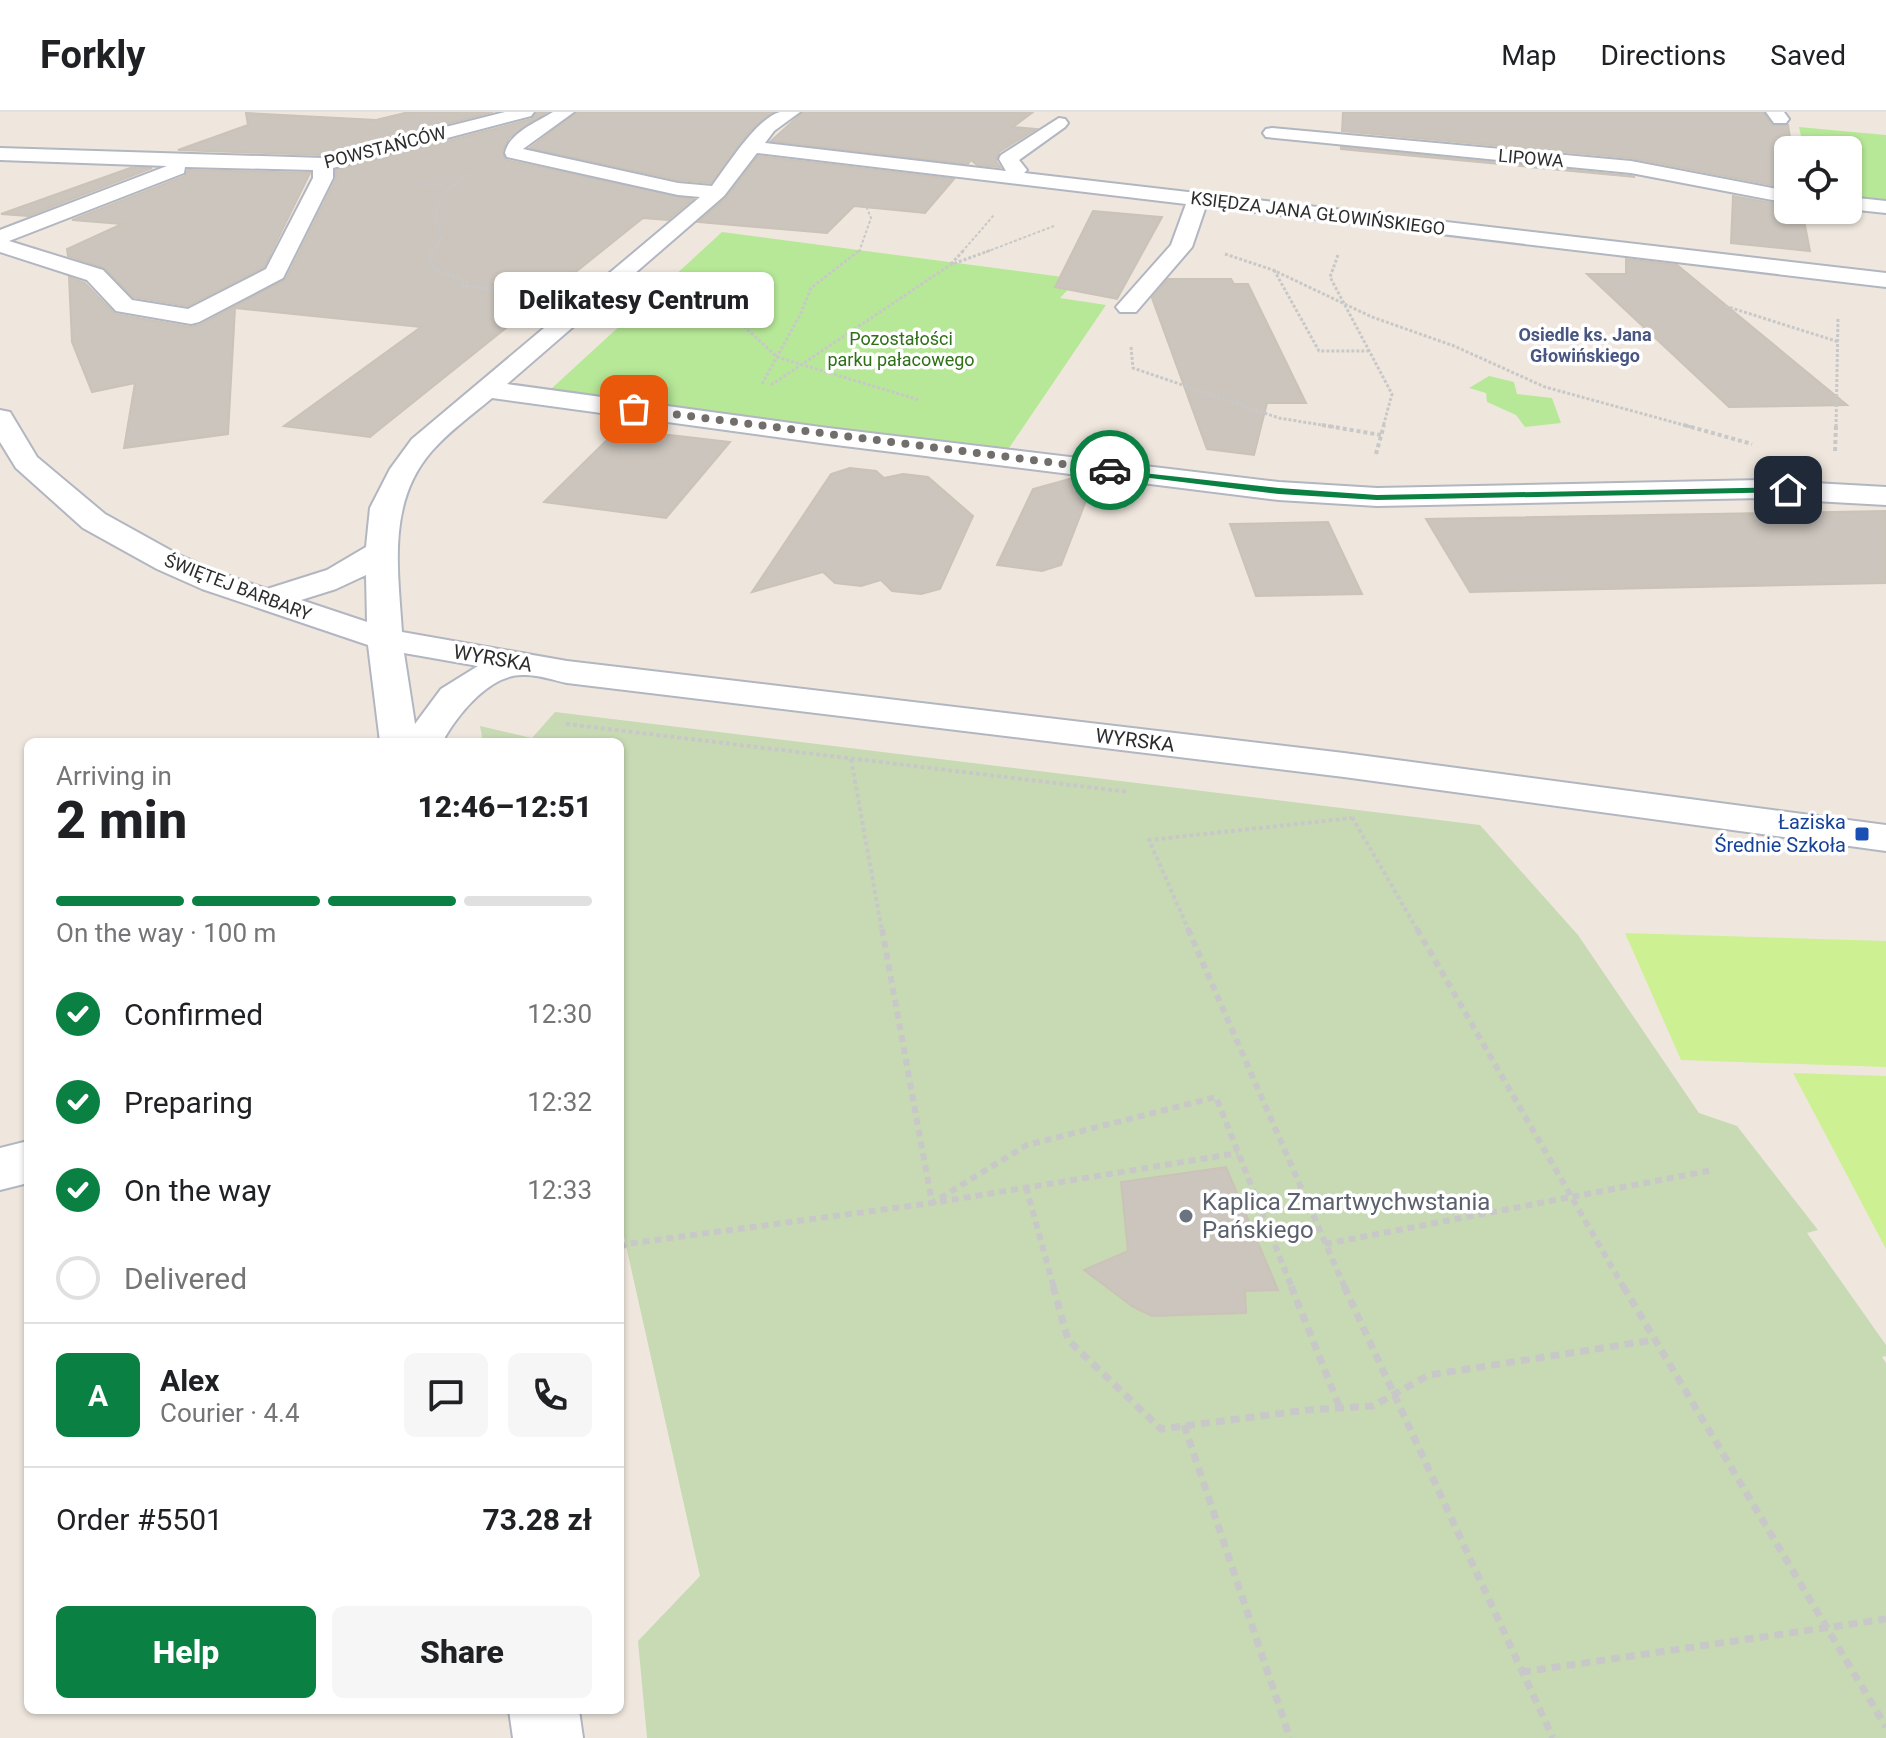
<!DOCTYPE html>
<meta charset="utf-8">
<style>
body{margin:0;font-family:Roboto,sans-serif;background:#f6f6f6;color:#202124;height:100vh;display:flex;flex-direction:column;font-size:30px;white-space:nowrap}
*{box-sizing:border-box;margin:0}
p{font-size:26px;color:#757577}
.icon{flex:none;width:44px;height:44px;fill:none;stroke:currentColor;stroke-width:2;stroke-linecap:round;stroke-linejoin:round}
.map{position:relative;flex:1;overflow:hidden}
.side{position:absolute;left:24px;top:626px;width:600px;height:976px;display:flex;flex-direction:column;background:#fff;border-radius:12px;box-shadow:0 2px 6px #0004}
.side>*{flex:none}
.fabs{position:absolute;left:1774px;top:24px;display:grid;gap:16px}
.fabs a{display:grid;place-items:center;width:88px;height:88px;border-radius:12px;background:#fff;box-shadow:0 2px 6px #0004;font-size:40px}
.pin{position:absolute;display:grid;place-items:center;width:68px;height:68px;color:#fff;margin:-34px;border-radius:16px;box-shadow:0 4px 12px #0006}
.courier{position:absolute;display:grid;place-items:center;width:80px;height:80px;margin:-40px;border:6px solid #0b8043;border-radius:50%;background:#fff;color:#222;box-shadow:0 2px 10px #0007}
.bubble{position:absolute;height:56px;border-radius:12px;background:#fff;box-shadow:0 2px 6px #0004;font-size:26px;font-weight:800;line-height:56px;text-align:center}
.headline em{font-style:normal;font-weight:800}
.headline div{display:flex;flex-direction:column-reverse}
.headline{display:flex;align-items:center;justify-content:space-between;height:136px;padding:0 32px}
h1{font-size:52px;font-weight:800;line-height:60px}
.bar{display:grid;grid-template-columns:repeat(4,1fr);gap:12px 8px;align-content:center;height:96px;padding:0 32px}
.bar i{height:10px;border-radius:6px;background:#e0e0e0}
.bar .current{background:#0b8043}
.bar p{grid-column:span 4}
.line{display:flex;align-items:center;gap:20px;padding:0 32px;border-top:2px solid #e0e0e0}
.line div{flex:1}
.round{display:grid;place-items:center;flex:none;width:84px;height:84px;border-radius:12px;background:#f6f6f6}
ol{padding:0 32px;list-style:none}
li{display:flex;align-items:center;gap:24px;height:88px}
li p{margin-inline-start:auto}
li .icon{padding:8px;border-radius:50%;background:#0b8043;color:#fff;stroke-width:4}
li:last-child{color:#757577}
li i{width:44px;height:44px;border:4px solid #e0e0e0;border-radius:50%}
.cta{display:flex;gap:16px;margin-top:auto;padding:16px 32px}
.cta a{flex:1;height:92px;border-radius:12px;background:#0b8043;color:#fff;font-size:32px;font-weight:800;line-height:92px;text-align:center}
.cta a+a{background:#f6f6f6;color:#202124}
header{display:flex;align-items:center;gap:48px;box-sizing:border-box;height:112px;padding:0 40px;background:#fff;border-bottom:2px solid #e0e0e0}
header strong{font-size:38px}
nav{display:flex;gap:44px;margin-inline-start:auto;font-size:28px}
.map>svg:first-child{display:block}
</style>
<header>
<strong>Forkly</strong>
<nav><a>Map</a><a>Directions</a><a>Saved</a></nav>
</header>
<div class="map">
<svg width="1886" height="1626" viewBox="0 0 1886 1626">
<rect width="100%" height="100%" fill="#efe7de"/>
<!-- green -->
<g fill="#b7e898">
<path d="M1799 15 1886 23V88L1848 85V38H1804Z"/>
<path d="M722 120 1078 167 1060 186 1106 193 1007 339 893 329 551 277Z"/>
<path d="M1489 264 1514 270 1517 282 1552 286 1561 311 1525 315 1516 303 1487 290 1486 281 1469 276Z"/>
</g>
<!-- cemetery -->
<path fill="#c8dab4" d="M555 600 1480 713 1578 823 1699 1001 1737 1014 1818 1118 1807 1121 1886 1233V1244L1882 1245 1886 1251V1626H647L638 1529 700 1464 620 1107V630H483L480 614 532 626Z"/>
<!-- pitch -->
<g fill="#cdf093">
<path d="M1625 821 1886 829V955L1681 948Z"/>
<path d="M1793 961 1886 964V1137Z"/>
</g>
<!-- building -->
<g fill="#cbc5bd" stroke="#cbc3b7" stroke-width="2">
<path d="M409 0H493L323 43 178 38 248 13 246 1 376 8Z"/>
<path d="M537 0H547L509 26 502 40 506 48 693 87 668 108 643 106 370 325 284 314 421 215 235 196 228 322 124 336 135 271 92 280 72 230 69 165 85 171 115 202 190 215 200 213 286 167 336 67V58L532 7Z"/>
<path d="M577 0H773L750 19 711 71 678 68 530 36Z"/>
<path d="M803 0H1033L1013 15 1036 17 999 40 996 49 1000 55 977 53 971 48 968 52 771 29Z"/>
<path d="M1343 0H1763L1772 13H1788L1792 38H1788V76L1631 46 1342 19Z"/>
<path d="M1341 35 1631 64 1635 65 1341 37Z"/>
<path d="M758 44 954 67 925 101 854 94 827 121 698 110 726 86Z"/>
<path d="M130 56H152L28 104 1 102Z"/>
<path d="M188 58 310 61 264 155 188 194 133 185 105 156 68 144 67 137 122 112 72 108 185 64Z"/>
<path d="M1733 84 1788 94V98H1802L1810 139 1731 131Z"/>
<path d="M1093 99 1162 105 1117 187 1055 175Z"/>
<path d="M1626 147 1677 153 1847 293 1729 295 1587 162H1626Z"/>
<path d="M1168 167H1231L1234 172H1248L1306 291H1267L1254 343 1207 337 1152 186Z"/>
<path d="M618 317 730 330 666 406 544 390Z"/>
<path d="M850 356 876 359 884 366 903 362 928 365 973 404 940 477 921 482 892 479 881 468 861 474 835 471 823 460 752 480 831 362Z"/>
<path d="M1073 366 1094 368 1061 453 1042 459 997 453 1033 377Z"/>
<path d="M1886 399V471L1470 480 1426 407Z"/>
<path d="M1328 410 1362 482 1256 484 1230 412Z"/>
<path d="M1226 1055 1278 1178 1245 1179 1246 1201 1152 1204 1133 1195 1084 1158 1128 1139 1121 1070Z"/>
</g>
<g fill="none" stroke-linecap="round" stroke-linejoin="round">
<!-- minor casing -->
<g stroke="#b2b6c1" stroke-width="4">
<g id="minor">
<path d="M505 0H534L531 4 333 56V66L283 166 199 210 191 212 116 199 87 168 0 140V118L167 54 0 48V36L323 46ZM185 55 313 58V66L266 157 188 197 132 188 103 158 9 129 184 61Z"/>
<path d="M553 0H574L523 37 678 71 712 74C727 54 757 6 780 0 786 0 794 0 800 0L774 19 765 31 1006 59 999 47 1001 43 1059 6 1065 7 1068 11 1065 15 1019 48 1027 58 1024 61 1886 161V175L1206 94 1192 135 1136 200H1120L1116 195 1171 133 1186 92 757 41 724 84 507 272 828 316 1279 370 1377 376 1762 368 1886 375V393L1762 386 1377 394 1279 388 828 332 492 286C472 303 448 320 431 340 387 391 398 457 402 520L567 549 1344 641 1886 713V739L1344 665 567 571C553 568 537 562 522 563 490 563 460 600 445 625L446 630H380L368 533 202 477 157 457 83 416 16 356 0 330V298L10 300 37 345 105 402 179 443 226 463 267 477 327 458 366 435 370 396 390 357 412 327 700 85 678 83 507 45 505 41C509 21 537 10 553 0ZM366 463 367 510 301 488 336 477ZM404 541 478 554 441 577 415 612Z"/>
<path d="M1766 0H1784L1789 7 1786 11H1774Z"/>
<path d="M1272 16 1631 49 1788 79V91L1631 61 1266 25 1263 21 1266 17Z"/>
<path d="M1848 85 1886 89V101L1848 97Z"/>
<path d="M28 1029V1071L0 1078V1036Z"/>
<path d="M509 1598H579L583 1626H513Z"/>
</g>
</g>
<!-- path-far4 -->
<g stroke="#c8c8c8" stroke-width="2" stroke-dasharray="3 2" stroke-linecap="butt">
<path d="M418 72 448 74"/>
<path d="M432 140 441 128C429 89 443 78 475 59"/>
<path d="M859 140 871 106 864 89"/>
<path d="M962 140 994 103"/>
<path d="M986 140 1054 114"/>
</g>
<!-- path-far3 -->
<g stroke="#c8c8c8" stroke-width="3" stroke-dasharray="3 2" stroke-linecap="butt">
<path d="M433 138 429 145 434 157 467 170 463 174 532 181"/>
<path d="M1225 142 1273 158 1372 205 1454 234 1545 275 1691 315"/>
<path d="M1338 143 1330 165 1392 282 1383 315"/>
<path d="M951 152 964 138"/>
<path d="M1274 158 1319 239H1368"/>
<path d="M683 163 693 167 777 245 919 288"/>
<path d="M1725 194 1839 230"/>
<path d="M1131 235 1133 256 1279 306 1334 315"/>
<path d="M762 272 801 201 811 176 860 138"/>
<path d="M771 273 950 153 991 138"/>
<path d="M1836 315 1838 205"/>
</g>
<!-- path-far2 -->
<g stroke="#c8c8c8" stroke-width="4" stroke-dasharray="4 3" stroke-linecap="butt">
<path d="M1322 313 1381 323"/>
<path d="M1684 313 1752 332"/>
<path d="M1835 339 1836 313"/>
<path d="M1376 342 1384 313"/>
<path d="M566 612 1129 680"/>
<path d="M851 647 882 819"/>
<path d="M1352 705 1418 819"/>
<path d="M1189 819 1149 728 1352 706"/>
</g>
<!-- path-far1 -->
<g stroke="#c8c8c8" stroke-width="6" stroke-dasharray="7 5" stroke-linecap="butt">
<path d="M882 817 932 1091 1027 1033 1216 985 1292 1176"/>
<path d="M1188 817 1345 1176"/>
<path d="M1417 817 1624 1176"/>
<path d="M1026 1075 1054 1176"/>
<path d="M1325 1132 1713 1058"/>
<path d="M620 1136 626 1132 932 1091 1238 1041"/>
</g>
<!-- path -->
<g stroke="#c8c8c8" stroke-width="7" stroke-dasharray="9 6" stroke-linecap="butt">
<path d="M1053 1174 1068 1228 1161 1317 1307 1298 1373 1294 1429 1263 1654 1228"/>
<path d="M1291 1174 1340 1296"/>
<path d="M1344 1174 1553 1626"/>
<path d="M1623 1174 1886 1615"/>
<path d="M1184 1313 1290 1626"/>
<path d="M1522 1560 1886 1507"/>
</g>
<!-- minor -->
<use href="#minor" fill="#fff" fill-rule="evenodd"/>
</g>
<!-- route -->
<path fill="#0b8043" d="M1107 357 1279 376 1377 383 1788 375 1792 378 1788 380 1377 388 1279 382 1110 361Z"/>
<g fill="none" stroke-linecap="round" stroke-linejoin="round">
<!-- done -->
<path stroke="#716e6b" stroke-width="8" stroke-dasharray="0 14.4" d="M634 297 1110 358"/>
</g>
<!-- markers -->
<rect fill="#1a4fb4" stroke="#fff" stroke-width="3" x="1854" y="714" width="16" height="16" rx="4"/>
<circle fill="#6b7280" stroke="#fff" stroke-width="3" cx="1186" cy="1104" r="8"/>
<g text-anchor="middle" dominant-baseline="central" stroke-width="7" stroke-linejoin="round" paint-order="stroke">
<!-- far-street labels -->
<g font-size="18" fill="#2d2d2d" stroke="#fff">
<text transform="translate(385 35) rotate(-14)">POWSTAŃCÓW</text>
<text transform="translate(1531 46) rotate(5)">LIPOWA</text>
<text transform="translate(1318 101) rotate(7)">KSIĘDZA JANA GŁOWIŃSKIEGO</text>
<text transform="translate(238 475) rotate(21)">ŚWIĘTEJ BARBARY</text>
</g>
<!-- far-neighbourhood labels -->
<g font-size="18" font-weight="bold" fill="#495681" stroke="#fff">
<text x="1585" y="222">Osiedle ks. Jana<tspan x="1585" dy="21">Głowińskiego</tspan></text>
</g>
<!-- far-park labels -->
<g font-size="18" fill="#2d7016" stroke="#fff">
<text x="901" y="226">Pozostałości<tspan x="901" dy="21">parku pałacowego</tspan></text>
</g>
<!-- street labels -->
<g font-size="20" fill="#2d2d2d" stroke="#fff">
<text transform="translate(493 546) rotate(10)">WYRSKA</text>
<text transform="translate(1135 628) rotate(7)">WYRSKA</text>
</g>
<!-- transit labels -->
<g font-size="20" fill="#164399" stroke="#fff" text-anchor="end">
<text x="1846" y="710">Łaziska<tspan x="1846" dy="23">Średnie Szkoła</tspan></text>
</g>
<!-- near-worship labels -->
<g font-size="24" fill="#5b616d" stroke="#fff" text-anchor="start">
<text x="1202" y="1090">Kaplica Zmartwychwstania<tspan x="1202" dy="28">Pańskiego</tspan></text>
</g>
</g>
</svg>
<div class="fabs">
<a><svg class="icon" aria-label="locate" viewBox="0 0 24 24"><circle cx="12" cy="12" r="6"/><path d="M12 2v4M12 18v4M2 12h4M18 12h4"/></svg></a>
</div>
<div class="pin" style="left:634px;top:297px;background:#ea580c"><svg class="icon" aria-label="bag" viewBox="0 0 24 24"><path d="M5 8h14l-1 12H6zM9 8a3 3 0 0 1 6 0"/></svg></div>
<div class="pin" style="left:1788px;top:378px;background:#1f2937"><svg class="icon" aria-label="home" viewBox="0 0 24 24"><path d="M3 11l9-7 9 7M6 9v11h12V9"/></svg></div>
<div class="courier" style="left:1110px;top:358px"><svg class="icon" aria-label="car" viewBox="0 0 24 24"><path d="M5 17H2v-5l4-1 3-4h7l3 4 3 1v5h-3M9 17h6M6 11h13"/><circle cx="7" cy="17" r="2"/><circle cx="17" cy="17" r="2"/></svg></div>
<div class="bubble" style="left:494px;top:160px;width:280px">Delikatesy Centrum</div>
<section class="side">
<div class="headline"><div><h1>2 min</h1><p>Arriving in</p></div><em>12:46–12:51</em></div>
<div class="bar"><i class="current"></i><i class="current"></i><i class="current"></i><i></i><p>On the way · 100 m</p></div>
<ol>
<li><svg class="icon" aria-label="check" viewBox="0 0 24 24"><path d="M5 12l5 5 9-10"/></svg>Confirmed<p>12:30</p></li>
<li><svg class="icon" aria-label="check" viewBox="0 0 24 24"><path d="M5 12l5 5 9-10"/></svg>Preparing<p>12:32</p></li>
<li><svg class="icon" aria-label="check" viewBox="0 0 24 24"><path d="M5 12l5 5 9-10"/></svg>On the way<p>12:33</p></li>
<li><i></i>Delivered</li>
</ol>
<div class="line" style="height:144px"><b class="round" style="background:#0b8043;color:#fff">A</b><div><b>Alex</b><p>Courier · 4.4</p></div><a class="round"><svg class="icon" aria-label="chat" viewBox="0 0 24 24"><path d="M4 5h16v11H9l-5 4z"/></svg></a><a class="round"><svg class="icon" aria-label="phone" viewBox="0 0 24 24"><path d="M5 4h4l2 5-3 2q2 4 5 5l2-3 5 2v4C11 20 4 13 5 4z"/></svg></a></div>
<div class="line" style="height:104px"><div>Order #5501</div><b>73.28 zł</b></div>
<div class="cta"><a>Help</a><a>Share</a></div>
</section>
</div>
